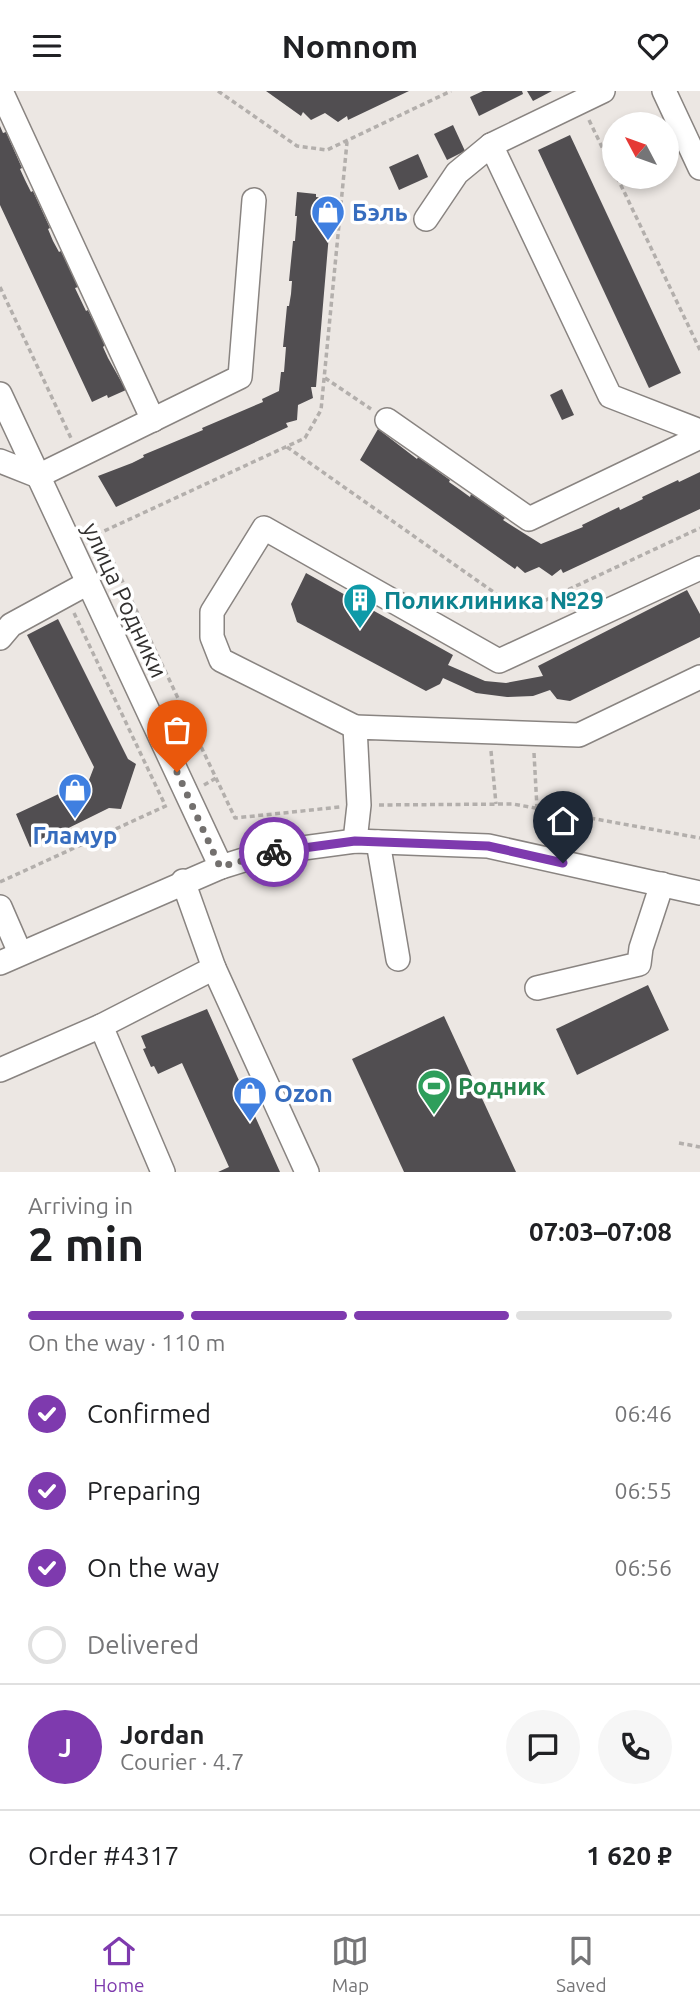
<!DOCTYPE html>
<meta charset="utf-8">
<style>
body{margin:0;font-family:Ubuntu,sans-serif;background:#f6f6f6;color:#202124;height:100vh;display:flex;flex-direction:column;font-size:26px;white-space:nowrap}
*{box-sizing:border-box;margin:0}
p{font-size:23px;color:#757577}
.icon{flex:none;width:38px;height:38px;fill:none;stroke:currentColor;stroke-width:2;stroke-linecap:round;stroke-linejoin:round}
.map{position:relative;height:1081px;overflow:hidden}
.panel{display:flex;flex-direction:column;background:#fff;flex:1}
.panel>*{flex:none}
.needle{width:46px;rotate:311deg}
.tools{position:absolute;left:602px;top:21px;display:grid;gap:14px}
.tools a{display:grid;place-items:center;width:77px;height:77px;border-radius:50%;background:#fff;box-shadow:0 4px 10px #0003;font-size:35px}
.pin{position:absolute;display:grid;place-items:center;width:60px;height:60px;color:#fff;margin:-72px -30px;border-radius:50% 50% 50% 0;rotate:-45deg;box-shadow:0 0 7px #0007}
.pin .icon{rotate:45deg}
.courier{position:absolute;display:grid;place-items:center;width:70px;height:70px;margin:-35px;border:5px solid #7e3aae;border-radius:50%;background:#fff;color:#222;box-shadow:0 2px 9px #0007}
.headline em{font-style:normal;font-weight:600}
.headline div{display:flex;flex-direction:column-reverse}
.headline{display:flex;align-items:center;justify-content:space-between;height:119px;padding:0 28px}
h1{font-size:46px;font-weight:600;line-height:52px}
.bar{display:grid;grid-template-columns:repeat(4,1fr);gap:10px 7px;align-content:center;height:84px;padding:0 28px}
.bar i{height:9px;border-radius:5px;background:#e0e0e0}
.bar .current{background:#7e3aae}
.bar p{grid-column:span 4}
.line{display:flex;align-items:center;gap:18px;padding:0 28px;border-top:2px solid #e0e0e0}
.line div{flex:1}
.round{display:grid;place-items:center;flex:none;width:74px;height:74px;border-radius:37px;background:#f6f6f6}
ol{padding:0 28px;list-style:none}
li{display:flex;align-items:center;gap:21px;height:77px}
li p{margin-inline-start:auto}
li .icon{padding:7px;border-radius:50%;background:#7e3aae;color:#fff;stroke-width:4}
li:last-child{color:#757577}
li i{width:38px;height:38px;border:4px solid #e0e0e0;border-radius:50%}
header{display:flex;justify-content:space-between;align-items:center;height:91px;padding:0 28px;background:#fff;font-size:32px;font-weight:600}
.menu{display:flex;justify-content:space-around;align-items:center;height:98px;border-top:2px solid #e0e0e0;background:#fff;font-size:19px;color:#757577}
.menu a{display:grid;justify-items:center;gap:4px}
.menu .current{color:#7e3aae}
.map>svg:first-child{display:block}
</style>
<header><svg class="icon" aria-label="menu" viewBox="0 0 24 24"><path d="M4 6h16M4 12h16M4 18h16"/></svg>Nomnom<svg class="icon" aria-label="heart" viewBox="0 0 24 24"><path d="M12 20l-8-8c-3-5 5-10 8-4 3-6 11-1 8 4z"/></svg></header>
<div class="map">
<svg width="700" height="1081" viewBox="0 0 700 1081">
<rect width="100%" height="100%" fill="#ece7e3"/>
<!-- building -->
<g fill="#514e51">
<path d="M266 0H409L348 29 347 25 338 31 325 22 311 29 303 21 301 25Z"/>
<path d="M483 0H522L523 3 479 25 470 6Z"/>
<path d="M527 0H552L533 10Z"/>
<path d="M453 34 465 60 447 69 434 43Z"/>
<path d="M0 35 3 42 6 41 22 77 20 78 25 89 31 101 33 100 50 137 48 138 53 150 59 161 61 160 78 196 75 197 86 220 88 219 105 254 103 256 108 267 126 299 108 307 107 304 92 311 0 114Z"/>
<path d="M570 44 681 282 649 297 538 59Z"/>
<path d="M418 63 428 86 399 99 389 76Z"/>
<path d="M297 101 316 103V106L332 108 316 296H311L313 307 298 314 297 329 286 332 288 336 116 416 98 385 132 372 144 366 143 364 203 339 202 337 263 311 262 308 279 300 281 281H284L286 256H283L287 215H289L291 203 292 190H289L293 150H295L297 125H295Z"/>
<path d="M562 298 574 324 562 329 550 304Z"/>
<path d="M378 338 417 368 418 366 450 389 449 391 459 398 470 406 471 403 505 427 503 429 541 453 583 436 582 434 619 416 620 419 643 408 642 406 678 389 679 391 700 381V418L563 482 561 478 552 485 539 476 525 482 517 475 515 478 360 369Z"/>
<path d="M306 482 453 564 448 574 485 590 506 592 543 585 538 575 687 499 700 523V546L570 610 557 608 550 599 533 605 507 606 476 602 443 587 440 593 426 600 297 531 291 513Z"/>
<path d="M58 528 128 668 136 673 121 718 109 717 30 756 16 723 89 689 94 676 27 544Z"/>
<path d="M648 894 669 939 577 984 556 938Z"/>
<path d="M207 918 280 1081H218L229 1076 182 972 158 983 154 975 151 976 143 958 146 957 141 945Z"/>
<path d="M444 925 516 1081H404L352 968Z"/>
</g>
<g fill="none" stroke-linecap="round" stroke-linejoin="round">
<!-- minor casing -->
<g stroke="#898481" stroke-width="26">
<g id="minor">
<path d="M1 0 153 329"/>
<path d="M664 0 700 77"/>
<path d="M491 54 610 305 700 340"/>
<path d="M426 128 457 82 491 54 603 0"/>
<path d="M0 303 221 776"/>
<path d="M387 329 529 428 700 346"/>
<path d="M0 370 38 385 240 286 254 109"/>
<path d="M0 547 11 534 88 492"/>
<path d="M355 636 221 569 212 546V521L264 437 499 570 700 477"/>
<path d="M355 750 359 714 355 636 579 644 700 586"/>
<path d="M378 751 398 868"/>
<path d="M183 790 214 877 307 1081"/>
<path d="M0 816 20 862"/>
<path d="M0 872 221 776 266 762 355 750 488 755 700 802"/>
<path d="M537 897 639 873 641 857 662 793"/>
<path d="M0 979 101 935"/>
<path d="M163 1081 101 935 214 877"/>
</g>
</g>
<!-- path -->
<g stroke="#b3afac" stroke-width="3.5" stroke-dasharray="5 3.5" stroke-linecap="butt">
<path d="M218 0 297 55 327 59 451 0"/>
<path d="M589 29 614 81"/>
<path d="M617 86 700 259"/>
<path d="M0 196 71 347"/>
<path d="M325 287 371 318"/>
<path d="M287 356 502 507 546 509 700 437"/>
<path d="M99 441 235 727 340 716"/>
<path d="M89 447 305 347 321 319 347 51"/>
<path d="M74 522 165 714"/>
<path d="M491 660 496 713"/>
<path d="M534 662 537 717"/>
<path d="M204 694 216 687"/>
<path d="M379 714 513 713 700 747"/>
<path d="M0 791 170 713"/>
<path d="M679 1052 700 1056"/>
</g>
<!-- minor -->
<use href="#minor" stroke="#fff" stroke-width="23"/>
</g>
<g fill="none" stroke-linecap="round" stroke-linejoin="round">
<!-- done -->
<path stroke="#73706e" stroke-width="7" stroke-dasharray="0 12.6" d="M177 681 220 776 274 761"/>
<!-- route -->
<path stroke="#7e3aae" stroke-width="9" d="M274 761 355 750 488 755 563 772"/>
</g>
<!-- icons -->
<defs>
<g id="shop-pin" transform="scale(1.75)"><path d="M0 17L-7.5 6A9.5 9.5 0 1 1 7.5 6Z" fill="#3f7fe0" stroke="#fff"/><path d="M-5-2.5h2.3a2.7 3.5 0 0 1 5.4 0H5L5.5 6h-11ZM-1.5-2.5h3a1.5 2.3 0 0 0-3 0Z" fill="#fff"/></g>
<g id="building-pin" transform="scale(1.75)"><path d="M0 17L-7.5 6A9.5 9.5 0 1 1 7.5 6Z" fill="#0f9aa8" stroke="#fff"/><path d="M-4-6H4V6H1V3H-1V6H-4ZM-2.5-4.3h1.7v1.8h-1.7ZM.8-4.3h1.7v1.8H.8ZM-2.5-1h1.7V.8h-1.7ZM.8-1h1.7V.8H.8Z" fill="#fff"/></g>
<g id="stadium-pin" transform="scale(1.75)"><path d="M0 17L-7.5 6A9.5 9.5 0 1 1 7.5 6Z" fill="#2e9e5b" stroke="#fff"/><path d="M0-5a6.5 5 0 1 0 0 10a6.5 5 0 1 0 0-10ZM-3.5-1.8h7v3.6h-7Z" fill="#fff"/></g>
</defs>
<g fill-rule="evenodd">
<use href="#shop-pin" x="328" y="121"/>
<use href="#building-pin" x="360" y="509"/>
<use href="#shop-pin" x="75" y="699"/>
<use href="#stadium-pin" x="434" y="995"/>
<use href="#shop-pin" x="250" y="1002"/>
</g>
<g text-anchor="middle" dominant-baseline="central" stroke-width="7" stroke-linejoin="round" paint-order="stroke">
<!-- shop labels -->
<g font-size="24" font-weight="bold" fill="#366cbe" stroke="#fff" text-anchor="start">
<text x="352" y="121">Бэль</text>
<text x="75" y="744" text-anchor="middle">Гламур</text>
<text x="274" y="1002">Ozon</text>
</g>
<!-- street labels -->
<g font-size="24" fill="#32302f" stroke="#fff">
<text transform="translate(125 509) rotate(65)">улица Родники</text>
</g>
<!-- culture labels -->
<g font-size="24" font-weight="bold" fill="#0d838f" stroke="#fff" text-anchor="start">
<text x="384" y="509">Поликлиника №29</text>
</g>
<!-- leisure labels -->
<g font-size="24" font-weight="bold" fill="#27864d" stroke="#fff" text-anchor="start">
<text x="458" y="995">Родник</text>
</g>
</g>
</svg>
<div class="tools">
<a><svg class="needle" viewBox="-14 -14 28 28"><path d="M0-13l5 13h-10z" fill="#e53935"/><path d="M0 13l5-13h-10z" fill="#757577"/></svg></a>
</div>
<div class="pin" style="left:177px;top:681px;background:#ea580c"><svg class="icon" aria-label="bag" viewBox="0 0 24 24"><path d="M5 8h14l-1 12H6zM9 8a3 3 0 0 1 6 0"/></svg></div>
<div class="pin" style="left:563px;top:772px;background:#1f2937"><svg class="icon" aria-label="home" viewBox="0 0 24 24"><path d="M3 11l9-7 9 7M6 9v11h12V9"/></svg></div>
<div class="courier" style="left:274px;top:761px"><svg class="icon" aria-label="bike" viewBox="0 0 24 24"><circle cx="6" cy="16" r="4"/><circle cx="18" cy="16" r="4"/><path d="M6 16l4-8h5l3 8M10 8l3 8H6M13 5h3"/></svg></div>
</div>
<section class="panel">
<div class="headline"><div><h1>2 min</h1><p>Arriving in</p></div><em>07:03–07:08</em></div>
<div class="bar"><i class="current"></i><i class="current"></i><i class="current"></i><i></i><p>On the way · 110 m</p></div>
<ol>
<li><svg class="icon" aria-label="check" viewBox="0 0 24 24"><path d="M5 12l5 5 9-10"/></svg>Confirmed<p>06:46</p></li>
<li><svg class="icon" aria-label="check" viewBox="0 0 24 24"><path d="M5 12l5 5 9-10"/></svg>Preparing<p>06:55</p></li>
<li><svg class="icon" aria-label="check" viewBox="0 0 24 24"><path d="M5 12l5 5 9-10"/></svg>On the way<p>06:56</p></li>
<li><i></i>Delivered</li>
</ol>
<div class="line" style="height:126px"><b class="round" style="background:#7e3aae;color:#fff">J</b><div><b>Jordan</b><p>Courier · 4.7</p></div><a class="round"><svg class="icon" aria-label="chat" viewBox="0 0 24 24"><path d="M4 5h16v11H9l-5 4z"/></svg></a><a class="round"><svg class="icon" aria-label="phone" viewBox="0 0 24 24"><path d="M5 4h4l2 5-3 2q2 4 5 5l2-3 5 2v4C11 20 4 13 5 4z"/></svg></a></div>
<div class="line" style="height:91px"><div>Order #4317</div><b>1 620 ₽</b></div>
</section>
<nav class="menu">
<a class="current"><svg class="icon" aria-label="home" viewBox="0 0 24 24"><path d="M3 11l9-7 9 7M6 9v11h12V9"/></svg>Home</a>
<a><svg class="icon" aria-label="map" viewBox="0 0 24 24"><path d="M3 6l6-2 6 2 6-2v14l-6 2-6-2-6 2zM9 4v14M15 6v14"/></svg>Map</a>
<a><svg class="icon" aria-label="saved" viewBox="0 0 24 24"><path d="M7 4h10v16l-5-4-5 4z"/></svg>Saved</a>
</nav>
